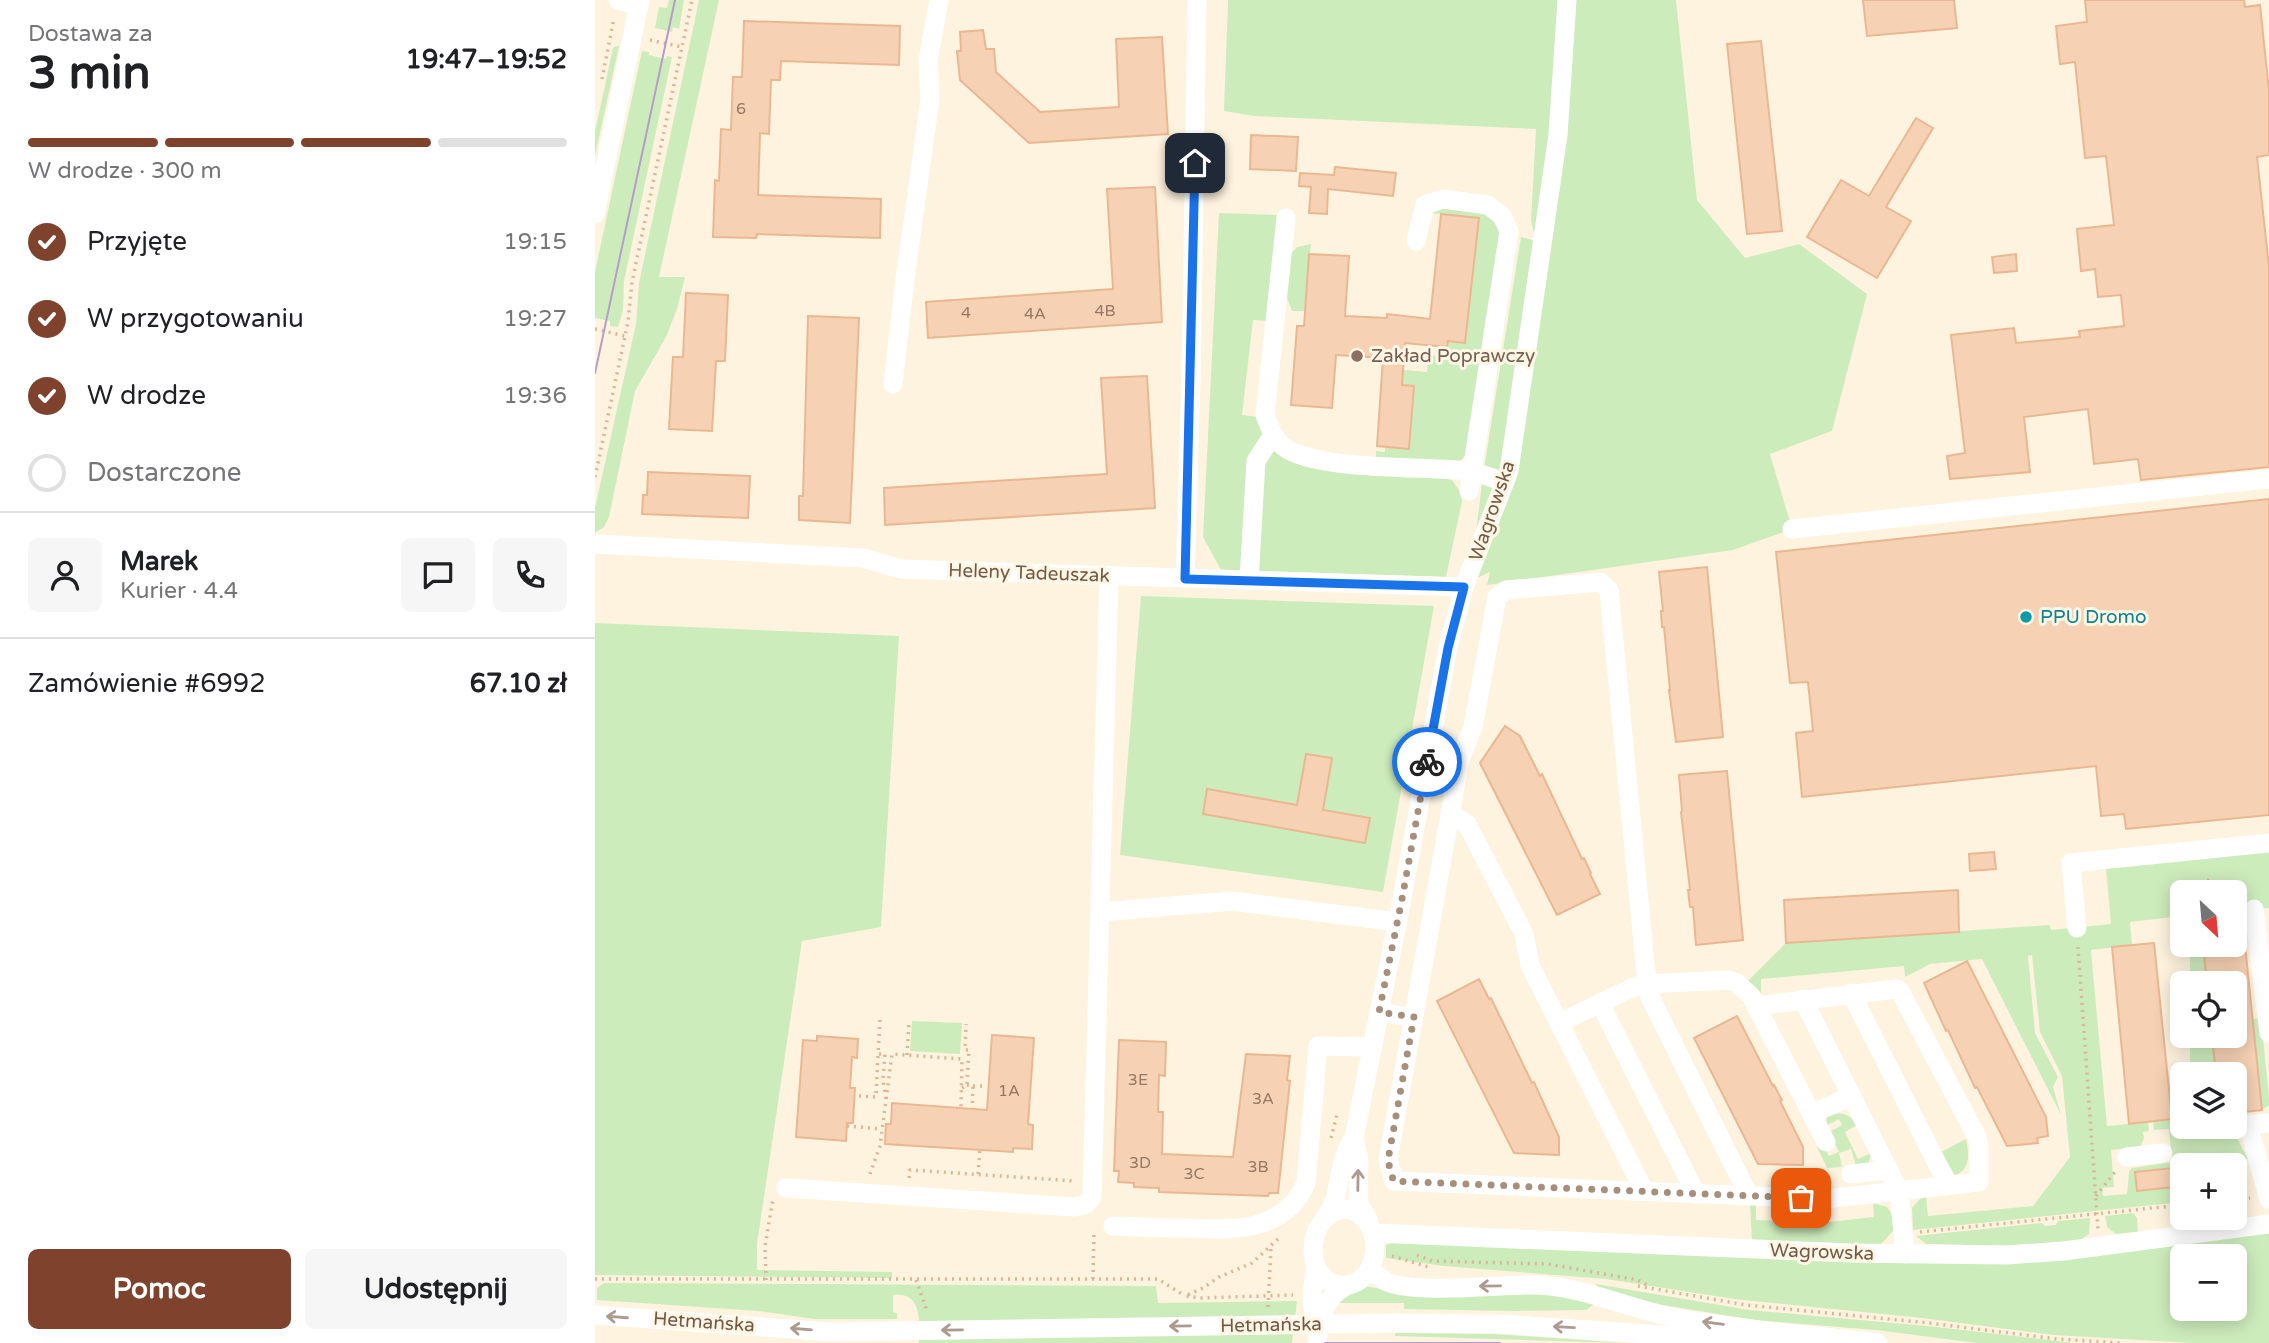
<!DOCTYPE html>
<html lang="pl">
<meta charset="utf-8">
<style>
body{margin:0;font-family:"Varela Round",sans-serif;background:#f6f6f6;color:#202124;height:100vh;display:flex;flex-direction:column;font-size:26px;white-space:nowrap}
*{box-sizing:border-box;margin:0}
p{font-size:23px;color:#757577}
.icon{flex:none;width:38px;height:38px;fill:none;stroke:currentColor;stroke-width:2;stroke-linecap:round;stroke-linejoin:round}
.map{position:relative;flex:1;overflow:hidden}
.sheet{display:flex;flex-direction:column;background:#fff;width:595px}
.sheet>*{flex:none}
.needle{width:46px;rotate:154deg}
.tools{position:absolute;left:1575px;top:880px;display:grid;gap:14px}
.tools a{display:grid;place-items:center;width:77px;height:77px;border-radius:10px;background:#fff;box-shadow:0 4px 18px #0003;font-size:35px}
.pin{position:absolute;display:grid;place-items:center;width:60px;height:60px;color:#fff;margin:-30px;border-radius:14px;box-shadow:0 4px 10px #0006}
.courier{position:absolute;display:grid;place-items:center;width:70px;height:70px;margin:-35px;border:5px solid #1a73e8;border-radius:50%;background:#fff;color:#222;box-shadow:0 2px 9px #0007}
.summary em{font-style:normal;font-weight:700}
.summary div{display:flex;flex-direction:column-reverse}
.summary{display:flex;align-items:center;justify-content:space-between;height:119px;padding:0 28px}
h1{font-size:46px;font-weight:700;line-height:52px}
.bar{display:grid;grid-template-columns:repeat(4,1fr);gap:10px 7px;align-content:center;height:84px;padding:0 28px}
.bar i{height:9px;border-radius:5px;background:#e0e0e0}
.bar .active{background:#7f432d}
.bar p{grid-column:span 4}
.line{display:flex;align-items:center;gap:18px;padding:0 28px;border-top:2px solid #e0e0e0}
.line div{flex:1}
.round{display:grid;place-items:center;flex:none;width:74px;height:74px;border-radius:10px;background:#f6f6f6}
ol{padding:0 28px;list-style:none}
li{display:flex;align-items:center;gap:21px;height:77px}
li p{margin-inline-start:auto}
li .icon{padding:7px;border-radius:50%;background:#7f432d;color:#fff;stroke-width:4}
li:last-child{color:#757577}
li i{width:38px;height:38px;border:4px solid #e0e0e0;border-radius:50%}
.action{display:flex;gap:14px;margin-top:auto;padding:14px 28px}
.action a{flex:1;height:80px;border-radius:10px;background:#7f432d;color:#fff;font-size:28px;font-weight:700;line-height:80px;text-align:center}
.action a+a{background:#f6f6f6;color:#202124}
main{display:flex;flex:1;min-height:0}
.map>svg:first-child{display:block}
</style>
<main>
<section class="sheet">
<div class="summary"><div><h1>3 min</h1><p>Dostawa za</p></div><em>19:47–19:52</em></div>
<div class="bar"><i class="active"></i><i class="active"></i><i class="active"></i><i></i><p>W drodze · 300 m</p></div>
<ol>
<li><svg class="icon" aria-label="check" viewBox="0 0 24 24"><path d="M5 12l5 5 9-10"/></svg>Przyjęte<p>19:15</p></li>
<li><svg class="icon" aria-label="check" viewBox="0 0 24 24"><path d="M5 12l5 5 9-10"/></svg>W przygotowaniu<p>19:27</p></li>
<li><svg class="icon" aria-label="check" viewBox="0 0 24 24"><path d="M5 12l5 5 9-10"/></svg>W drodze<p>19:36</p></li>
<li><i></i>Dostarczone</li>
</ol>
<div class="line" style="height:126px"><a class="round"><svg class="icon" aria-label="person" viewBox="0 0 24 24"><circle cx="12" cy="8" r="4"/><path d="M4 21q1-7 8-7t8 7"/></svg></a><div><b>Marek</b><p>Kurier · 4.4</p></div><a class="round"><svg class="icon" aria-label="chat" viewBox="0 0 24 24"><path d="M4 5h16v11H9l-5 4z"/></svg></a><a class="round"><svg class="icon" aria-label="phone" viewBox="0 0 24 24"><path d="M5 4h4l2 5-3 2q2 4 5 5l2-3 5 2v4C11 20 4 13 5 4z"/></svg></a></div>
<div class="line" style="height:91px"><div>Zamówienie #6992</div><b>67.10 zł</b></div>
<div class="action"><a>Pomoc</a><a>Udostępnij</a></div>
</section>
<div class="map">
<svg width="1674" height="1343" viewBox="0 0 1674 1343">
<rect width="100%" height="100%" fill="#fef3de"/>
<!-- green -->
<g fill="#cdecbc" fill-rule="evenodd">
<path d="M74 0H89L84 29 78 27 77 32 60 28 64 7 72 8Z"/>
<path d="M104 0H124L64 277H90L82 309 71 337 40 391 14 517 9 527 0 533V508L41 324 44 283Z"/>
<path d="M633 0H1081L1102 200 1150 258 1204 244 1272 294 1237 431 1175 454 1197 529 1138 550 892 585 895 572 875 581 888 475 926 237 941 241 936 221 941 129 659 116 629 111Z"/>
<path d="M21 46H24L0 156V132L18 48Z"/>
<path d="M47 51 54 52V55L71 59 72 56 77 57 29 281 28 310 23 327 15 326V321L0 318V272Z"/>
<path d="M841 208 893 213 909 233 870 456 865 461 781 462V451L790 452V447L815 448 819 386 807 385 808 370 832 372 833 355 845 356 846 347H852L853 341 871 342 884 218 837 213Z"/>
<path d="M624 213 682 215 673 321 658 320 647 415 662 417 669 439 857 480 864 490 867 501 851 577 626 570 608 537Z"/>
<path d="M716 244 709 311H697L691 296 696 254 702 247Z"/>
<path d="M546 596 839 606 788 892 525 855Z"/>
<path d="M0 623 304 636 286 927 207 941 162 1244V1270L297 1272V1278L0 1275Z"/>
<path d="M1674 851V908L1640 911V892H1587V916L1535 922 1537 945 1496 950 1512 1126 1553 1122 1554 1131 1548 1132 1549 1138 1545 1147 1516 1150 1519 1187 1507 1188 1508 1196 1532 1194 1534 1172 1537 1168 1577 1162 1574 1129 1559 1130 1558 1122 1587 1119V1127H1636L1653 1159 1540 1172 1542 1191 1587 1186V1202L1318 1230 1317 1208 1325 1199 1331 1197 1333 1216 1438 1206 1475 1157 1467 1076 1445 1032 1437 955 1433 956 1440 1033 1463 1077 1458 1087 1466 1115 1387 959 1335 964 1310 977 1309 966 1166 979V993L1153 981 1191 943 1455 925 1456 930 1516 924 1511 868Z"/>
<path d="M1595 945H1608L1612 983H1595Z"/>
<path d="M1666 1018 1674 1098V1105L1667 1110 1658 1019Z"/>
<path d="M317 1021 367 1023 365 1054 315 1051Z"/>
<path d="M1595 1036H1617L1621 1074H1595Z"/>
<path d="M1239 1114C1249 1112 1257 1116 1262 1125L1250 1132 1263 1159 1276 1153 1274 1163 1261 1166 1256 1149 1244 1153 1247 1167 1232 1168 1222 1147 1228 1144 1234 1156 1244 1152 1234 1132 1247 1125 1244 1119 1231 1126 1232 1117Z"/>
<path d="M1371 1139C1374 1153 1376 1170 1360 1175L1346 1152Z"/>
<path d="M1278 1203 1292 1207 1298 1216V1231L1285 1245 1157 1241 1155 1205H1161V1220L1227 1222 1228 1208H1231L1233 1222 1279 1217Z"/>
<path d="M1538 1213 1542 1218 1543 1232 1521 1234 1512 1227 1510 1216Z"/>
<path d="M1495 1218 1494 1234 1485 1240 1416 1246 1331 1244 1321 1236 1447 1223 1450 1226 1461 1225 1463 1221Z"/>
<path d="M1674 1232V1343H1597L1459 1335 1327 1318 1139 1299 1011 1279 849 1266 791 1258V1245L800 1242 1277 1261ZM1587 1256H1640V1309H1587Z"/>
<path d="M9 1283 561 1286 563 1303 702 1301 697 1343H324C324 1322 328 1291 298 1295V1312L302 1313V1319H220L163 1311 2 1300V1288Z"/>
<path d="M1001 1284 1154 1310 1342 1327 1479 1343H1382L1281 1330 1159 1320 1056 1303 1002 1287Z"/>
<path d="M768 1286 788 1289 924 1292 957 1295 997 1303 998 1305 991 1310 919 1311 809 1309V1303H738Z"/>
<path d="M800 1333 900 1334 1030 1343 800 1336Z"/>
</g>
<!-- building -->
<g fill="#f6d1b4" stroke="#e9b893" stroke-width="2">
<path d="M1268 0H1359L1362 28 1272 36Z"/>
<path d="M1490 0H1649L1650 7 1665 5 1674 91V155L1662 157 1674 267V467L1546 480 1543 459 1499 464 1493 409 1429 417 1435 472 1355 479 1352 456 1370 453 1356 335 1419 328 1421 343 1485 337 1484 331 1529 326 1526 295 1503 297 1500 269 1486 271 1482 229 1519 225 1511 156 1490 158 1480 62 1465 64 1461 26 1492 22Z"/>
<path d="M149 21 305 26 304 65 186 61 185 80H176L174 134 165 133 163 195 286 199 285 238 162 234 161 238 118 237 120 180 124 181 126 129 136 130 138 77H147Z"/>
<path d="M388 30 391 49H399L401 72 445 112 524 107 521 39 567 37 573 134 434 143 365 80 362 51H366L365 32Z"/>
<path d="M1166 41 1187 231 1152 234 1132 44Z"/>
<path d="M1321 118 1338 128 1291 207 1316 221 1282 278 1212 237 1246 180 1274 196Z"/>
<path d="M656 135 703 137 701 171 655 169Z"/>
<path d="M740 167 801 173 798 196 733 189 732 214 714 213 716 187 704 186 705 173 739 175Z"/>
<path d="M560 187 567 322 333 338 331 302 518 289 512 189Z"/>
<path d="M846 214 884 218 870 343 853 341 852 347 810 343 807 385 819 386 814 449 782 446 788 358 741 355 737 408 696 405 702 326H709L714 254 754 256 750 316 792 318V314L835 319Z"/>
<path d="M1421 254 1422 271 1399 273 1397 257Z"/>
<path d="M91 293 133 295 130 361H121L117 431 74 429 78 357H88Z"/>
<path d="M213 316 264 318 255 523 204 520V496H208Z"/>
<path d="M552 376 560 508 290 525 289 488 512 474 506 378Z"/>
<path d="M53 472 155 476 153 518 47 514 48 495H52Z"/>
<path d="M1674 499V815L1531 829 1529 814 1506 816 1501 766 1207 797 1201 733 1218 731 1213 682 1195 683 1181 552Z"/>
<path d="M1112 567 1128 737 1081 742 1074 690H1075L1069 627H1067L1066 611H1068L1064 572Z"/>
<path d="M910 726 925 736 945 776 947 774 987 859 989 858 996 873 995 874 1005 894 962 915 885 763Z"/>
<path d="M711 754 737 758 728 810 775 818 770 843 608 814 612 789 702 805Z"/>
<path d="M1132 771 1148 940 1101 945 1098 907H1095L1093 890H1095L1086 812 1087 811 1084 775Z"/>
<path d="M1399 852 1401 869 1375 871 1374 854Z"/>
<path d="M1363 890 1364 932 1191 943 1189 900Z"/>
<path d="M1559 943 1577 1119 1534 1124 1517 947Z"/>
<path d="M1608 945H1650L1667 1110 1640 1113V1074H1621L1617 1036H1640V984H1612Z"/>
<path d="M1372 961 1451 1117 1453 1136 1442 1138 1443 1143 1412 1146 1382 1087 1380 1088 1353 1030 1351 1031 1329 983Z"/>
<path d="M884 979 894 999 896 998 937 1083 939 1082 964 1137V1155L919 1153 842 1001Z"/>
<path d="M1142 1016 1178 1086 1179 1085 1187 1100 1185 1101 1208 1147V1165L1163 1164 1099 1038Z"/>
<path d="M397 1035 439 1038 433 1124 438 1125 437 1149 418 1148V1152L290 1144 291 1124H296L297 1103 392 1110Z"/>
<path d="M222 1036 263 1039 262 1058 257 1057 255 1088H260L258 1123H252L251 1141 201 1137 208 1040 222 1041Z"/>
<path d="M524 1040 571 1042 570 1076 564 1075 563 1112H568L567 1154 638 1157 651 1054 695 1056 692 1080 695 1081 683 1193H674L673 1196 564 1192V1188L539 1187V1183L523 1182 524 1171H519Z"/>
<path d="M1587 1167V1186L1542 1191 1540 1172Z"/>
</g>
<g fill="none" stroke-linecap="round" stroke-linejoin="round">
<!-- path -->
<g stroke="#dab597" stroke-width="3.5" stroke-dasharray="2 5" stroke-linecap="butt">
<path d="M55 40 87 47"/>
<path d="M7 79 19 18"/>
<path d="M0 329 30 336"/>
<path d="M0 477 33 322 37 282 97 0"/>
<path d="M1612 880 1640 889 1648 897"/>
<path d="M1483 947 1503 1229"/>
<path d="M285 1020 283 1054H290L288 1080 291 1099"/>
<path d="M312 1055 314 1022"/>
<path d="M372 1085 378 1086 377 1108"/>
<path d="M378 1086H391"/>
<path d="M367 1088 372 1085 374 1050H370L371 1024"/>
<path d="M264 1096 281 1097 283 1054"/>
<path d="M252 1126 287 1129"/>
<path d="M736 1138 742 1115"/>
<path d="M275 1174 285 1146 297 1054 367 1059 366 1108"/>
<path d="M383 1174 385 1150"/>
<path d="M314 1178 315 1170 480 1181"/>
<path d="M1501 1196 1520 1172"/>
<path d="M1640 1200 1655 1198"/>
<path d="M1325 1232 1587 1205"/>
<path d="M683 1239 657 1263 624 1277 608 1288 590 1296 607 1298 698 1295"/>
<path d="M822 1255 837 1261 953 1264 1043 1280 1055 1287"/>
<path d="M797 1256 837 1268"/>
<path d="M0 1279H563L590 1296"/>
<path d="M498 1279 499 1232"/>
<path d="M171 1280 170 1246 178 1199"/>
<path d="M321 1280 332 1311"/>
<path d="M1043 1286 1151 1305 1334 1323 1462 1339 1527 1343"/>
<path d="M673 1307 676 1248"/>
</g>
<!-- minor -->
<g stroke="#fff" stroke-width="19">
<path d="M23 0 44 6"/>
<path d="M0 214 45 0"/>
<path d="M691 218 670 415C675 427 678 439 689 447 721 471 830 466 874 471 886 473 898 479 910 482"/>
<path d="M821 241 830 205 848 199 893 205 907 216 914 231 874 491"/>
<path d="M298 384 310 279 335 99 333 61 344 0"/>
<path d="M1197 529 1674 479"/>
<path d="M0 544 268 558 306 569 869 587"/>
<path d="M590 579 596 380 602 0"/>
<path d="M654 581 661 461 678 435"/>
<path d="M855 814 872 824 929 934 935 965 1049 1191"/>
<path d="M1659 909 1674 1033"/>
<path d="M505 912 637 901 803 922"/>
<path d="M1482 928 1476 863 1674 843"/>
<path d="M1256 993 1353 1185"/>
<path d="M1208 999 1304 1191 1310 1254"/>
<path d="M1005 1003 1101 1194"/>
<path d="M784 1012 819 1018"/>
<path d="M964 1023 1037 988 1052 984 1133 980 1142 983 1156 996 1231 1142"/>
<path d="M1216 1114 1257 1096"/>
<path d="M1674 1123 1653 1125 1674 1199"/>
<path d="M1532 1157 1568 1153"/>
<path d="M1256 1174 1294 1170"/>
<path d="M191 1188 479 1207 490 1205 497 1197 514 575"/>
<path d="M1154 1196 1056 999 1052 984 1014 590 1005 582 911 590 902 597 878 727 865 759 793 1160 799 1181 1231 1199 1384 1182V1146L1382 1137 1305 991 1301 989 1161 1006"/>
<path d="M752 1209C795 1218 785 1292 743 1285 708 1279 709 1212 752 1209Z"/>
<path d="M732 1215C748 1193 740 1165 759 1138"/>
<path d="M773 1219 763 1203 764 1161 759 1138 807 899 853 648 869 587 914 471 963 135 972 0"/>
<path d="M518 1226C541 1227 565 1228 589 1228 635 1230 689 1234 711 1183L723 1046 776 1047"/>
<path d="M779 1233 1256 1253 1411 1255 1469 1251 1674 1224"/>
<path d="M721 1266C718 1285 713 1304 723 1321"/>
<path d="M775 1269C781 1274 786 1279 792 1282 822 1294 901 1285 936 1285 987 1285 1033 1309 1082 1318 1148 1330 1216 1335 1283 1343"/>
<path d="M0 1315 236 1332 800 1323 905 1324 1184 1343"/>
<path d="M722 1343C723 1321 730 1297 751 1286"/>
</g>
<!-- tram -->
<g stroke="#b69dc7" stroke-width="2">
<path d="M0 373 80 0"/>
<path d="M730 1343H905"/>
</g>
</g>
<!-- one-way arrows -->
<defs><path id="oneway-shaft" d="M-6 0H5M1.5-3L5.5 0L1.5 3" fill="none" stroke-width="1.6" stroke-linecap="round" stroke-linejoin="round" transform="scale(1.75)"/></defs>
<g stroke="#ad9b8f">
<use href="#oneway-shaft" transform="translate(763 1180) rotate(-89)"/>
<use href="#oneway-shaft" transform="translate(895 1286) rotate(179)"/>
<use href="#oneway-shaft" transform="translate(22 1317) rotate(-176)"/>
<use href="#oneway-shaft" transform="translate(1118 1323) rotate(-173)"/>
<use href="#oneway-shaft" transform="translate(585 1326) rotate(179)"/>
<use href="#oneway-shaft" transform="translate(969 1327) rotate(-177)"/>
<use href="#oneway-shaft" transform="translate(206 1329) rotate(-175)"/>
<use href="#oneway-shaft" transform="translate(357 1330) rotate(179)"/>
</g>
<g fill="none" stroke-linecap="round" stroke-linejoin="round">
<!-- done -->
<path stroke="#a68f7b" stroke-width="7" stroke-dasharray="0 12.6" d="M832 762 807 899 784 1012 819 1017 793 1160 796 1174 799 1181 1206 1198"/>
<!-- route -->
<path stroke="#1a73e8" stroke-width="9" d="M600 163 590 579 869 587 853 648 832 762"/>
</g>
<!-- markers -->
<circle fill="#8d6e63" stroke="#fff7e6" stroke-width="2.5" cx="762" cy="356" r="7"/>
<circle fill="#0f9aa8" stroke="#fff7e6" stroke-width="2.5" cx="1431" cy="617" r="7"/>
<g text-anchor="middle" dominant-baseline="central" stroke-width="6" stroke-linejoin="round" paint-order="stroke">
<!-- number labels -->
<g font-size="16" fill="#967761">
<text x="146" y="109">6</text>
<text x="510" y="311">4B</text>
<text x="371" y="313">4</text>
<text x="440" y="314">4A</text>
<text x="543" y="1080">3E</text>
<text x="414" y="1091">1A</text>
<text x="668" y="1099">3A</text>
<text x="545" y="1163">3D</text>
<text x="663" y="1167">3B</text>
<text x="599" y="1174">3C</text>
</g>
<!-- education labels -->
<g font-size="19" fill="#785e54" stroke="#fff7e6" text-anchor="start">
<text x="776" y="356">Zakład Poprawczy</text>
</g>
<!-- street labels -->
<g font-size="19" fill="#765945" stroke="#fff7e6">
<text transform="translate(897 511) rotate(-71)">Wagrowska</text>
<text transform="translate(434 573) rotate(2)">Heleny Tadeuszak</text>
<text transform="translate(1227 1252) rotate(2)">Wagrowska</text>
<text transform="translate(109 1322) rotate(4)">Hetmańska</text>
<text transform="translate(676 1325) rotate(-1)">Hetmańska</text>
</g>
<!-- culture labels -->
<g font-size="19" fill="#0d838f" stroke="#fff7e6" text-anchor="start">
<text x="1445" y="617">PPU Dromo</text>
</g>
</g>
</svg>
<div class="tools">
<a><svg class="needle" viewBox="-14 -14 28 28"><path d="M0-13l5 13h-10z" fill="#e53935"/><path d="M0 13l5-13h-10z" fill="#757577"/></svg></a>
<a><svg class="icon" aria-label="locate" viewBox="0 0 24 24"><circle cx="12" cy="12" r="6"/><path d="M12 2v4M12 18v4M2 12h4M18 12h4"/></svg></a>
<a><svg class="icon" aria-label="layers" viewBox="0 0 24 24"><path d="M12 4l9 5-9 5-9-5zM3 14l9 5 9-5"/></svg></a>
<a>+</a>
<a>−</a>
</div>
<div class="pin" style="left:1206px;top:1198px;background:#ea580c"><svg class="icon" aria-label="bag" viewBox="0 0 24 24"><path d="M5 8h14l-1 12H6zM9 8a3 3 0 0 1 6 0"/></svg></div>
<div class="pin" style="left:600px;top:163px;background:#1f2937"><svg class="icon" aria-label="home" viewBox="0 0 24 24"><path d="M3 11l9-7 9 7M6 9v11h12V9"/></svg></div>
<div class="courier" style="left:832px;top:762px"><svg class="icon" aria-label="bike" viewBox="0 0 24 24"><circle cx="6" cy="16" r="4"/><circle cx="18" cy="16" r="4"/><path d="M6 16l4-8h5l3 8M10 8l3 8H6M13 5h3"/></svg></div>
</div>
</main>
